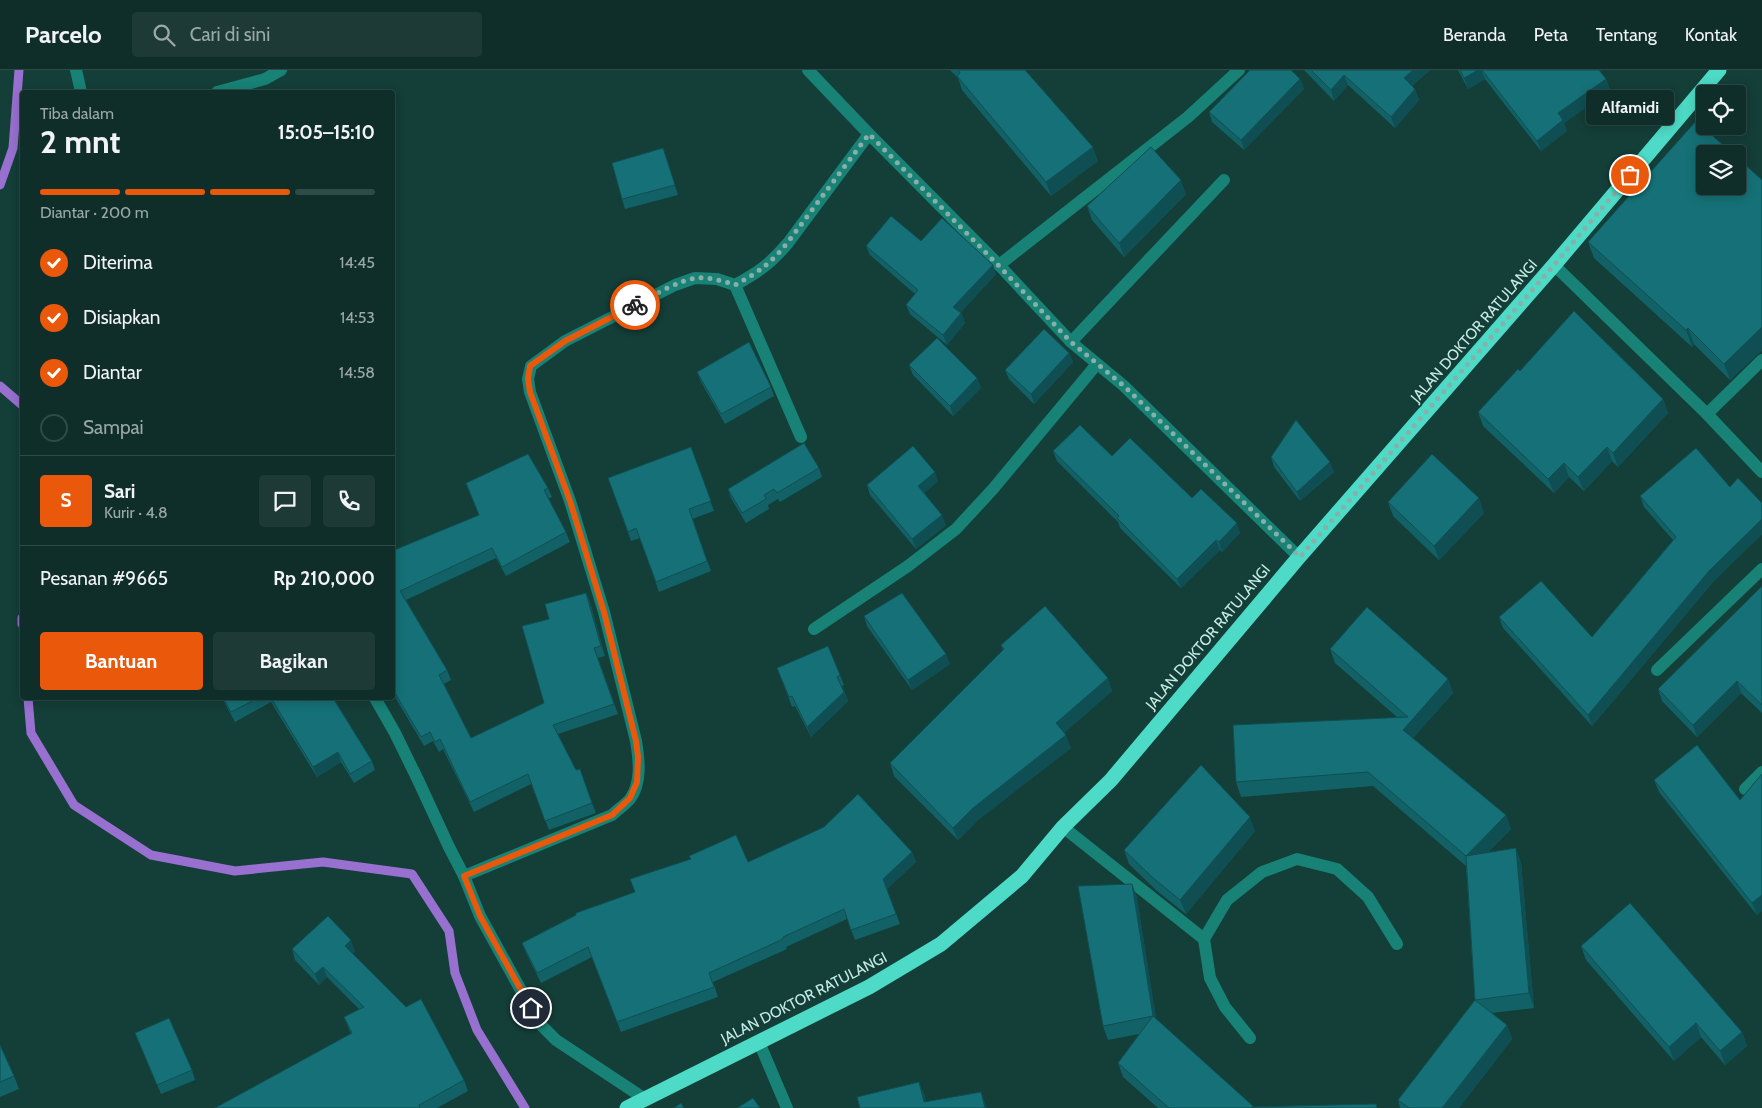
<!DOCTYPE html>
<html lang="id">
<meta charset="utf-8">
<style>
body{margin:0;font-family:Cabin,sans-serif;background:#1d3a36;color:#f1f3f6;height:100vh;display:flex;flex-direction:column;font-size:19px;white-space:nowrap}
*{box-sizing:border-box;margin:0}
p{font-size:16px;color:#9ba8a8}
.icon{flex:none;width:28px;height:28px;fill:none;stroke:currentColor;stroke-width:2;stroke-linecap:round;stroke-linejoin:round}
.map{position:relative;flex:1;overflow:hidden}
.sheet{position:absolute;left:20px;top:20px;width:375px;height:610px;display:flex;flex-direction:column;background:#0f2e2a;border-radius:5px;box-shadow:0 2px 12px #0003,0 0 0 1px #2f4a47}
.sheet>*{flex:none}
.fabs{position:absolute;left:1696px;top:15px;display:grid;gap:10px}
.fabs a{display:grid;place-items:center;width:50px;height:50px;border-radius:5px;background:#0f2e2a;box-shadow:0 2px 12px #0003,0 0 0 1px #2f4a47;font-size:25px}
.pin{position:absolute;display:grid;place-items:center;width:42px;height:42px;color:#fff;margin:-21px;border:2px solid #fff;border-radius:50%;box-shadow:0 1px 5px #0007}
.courier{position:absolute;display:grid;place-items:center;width:50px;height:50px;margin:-25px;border:4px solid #ea580c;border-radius:50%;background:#fff;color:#222;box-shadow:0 1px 6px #0007}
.bubble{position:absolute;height:35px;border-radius:5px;background:#0f2e2a;box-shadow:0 2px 12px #0003,0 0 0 1px #2f4a47;font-size:16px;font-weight:700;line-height:35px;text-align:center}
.overview em{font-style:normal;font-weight:700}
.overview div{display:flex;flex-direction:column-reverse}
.overview{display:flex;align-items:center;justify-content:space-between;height:85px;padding:0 20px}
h1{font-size:32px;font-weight:700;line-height:38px}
.bar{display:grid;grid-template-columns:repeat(4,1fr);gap:8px 5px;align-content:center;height:60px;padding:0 20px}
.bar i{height:6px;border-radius:4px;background:#2f4a47}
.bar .on{background:#ea580c}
.bar p{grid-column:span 4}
.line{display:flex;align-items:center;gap:12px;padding:0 20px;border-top:1px solid #2f4a47}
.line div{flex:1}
.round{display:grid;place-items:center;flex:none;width:52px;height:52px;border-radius:5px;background:#1d3a36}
ol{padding:0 20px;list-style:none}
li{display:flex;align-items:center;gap:15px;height:55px}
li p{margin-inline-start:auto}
li .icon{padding:5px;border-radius:50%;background:#ea580c;color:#fff;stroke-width:4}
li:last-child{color:#9ba8a8}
li i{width:28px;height:28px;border:2px solid #2f4a47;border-radius:50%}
.action{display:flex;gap:10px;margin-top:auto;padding:10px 20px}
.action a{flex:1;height:58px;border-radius:5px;background:#ea580c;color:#fff;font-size:20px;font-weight:700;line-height:58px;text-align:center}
.action a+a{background:#1d3a36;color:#f1f3f6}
header{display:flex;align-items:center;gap:30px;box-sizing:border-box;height:70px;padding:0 25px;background:#0f2e2a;border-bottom:1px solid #2f4a47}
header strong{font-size:24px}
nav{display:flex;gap:28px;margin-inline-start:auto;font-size:18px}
.search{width:350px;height:45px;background:#1d3a36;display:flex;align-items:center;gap:12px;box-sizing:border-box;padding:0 18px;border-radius:5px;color:#9ba8a8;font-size:19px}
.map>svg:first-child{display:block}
</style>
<header>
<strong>Parcelo</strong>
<div class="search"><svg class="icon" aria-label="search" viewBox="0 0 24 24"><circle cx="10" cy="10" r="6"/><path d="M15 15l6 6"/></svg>Cari di sini</div>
<nav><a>Beranda</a><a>Peta</a><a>Tentang</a><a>Kontak</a></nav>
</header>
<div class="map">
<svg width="1762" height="1038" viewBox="0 0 1762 1038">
<rect width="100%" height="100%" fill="#143e38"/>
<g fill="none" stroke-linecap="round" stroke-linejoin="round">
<!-- stream -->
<g stroke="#9870d0" stroke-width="9">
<path d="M0 115 13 78 19 0"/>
<path d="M0 316 22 335"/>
<path d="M22 548V554"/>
<path d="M28 628 31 663 74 735 151 785 235 801 323 792 412 804 449 861 455 903 477 960 525 1038"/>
</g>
<!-- minor -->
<g stroke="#178275" stroke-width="12">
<path d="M76 0 81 22"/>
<path d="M808 0 869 64 999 195 1071 272 1124 316 1299 487"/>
<path d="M217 22 265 9 281 0"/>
<path d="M999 195 1188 47 1239 0"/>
<path d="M1554 195 1707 344 1762 402"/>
<path d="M735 215 801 367"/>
<path d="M1071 272 1224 110"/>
<path d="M1707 344 1762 290"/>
<path d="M814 559 908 496 956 459 993 419 1097 294"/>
<path d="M1657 600 1762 499"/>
<path d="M375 628 395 663 418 710 449 777 464 806 480 846 539 953 556 970 645 1029"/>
<path d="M1745 719 1762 702"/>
<path d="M1063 757 1204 869"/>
<path d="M464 806 612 745C617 740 625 735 630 729 642 713 639 689 636 671L604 542 570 431 530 322 528 309 531 296 565 271 675 215 695 208 717 209 735 215C760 201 770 194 788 173L869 64"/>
<path d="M1250 968 1225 937 1210 908 1204 869 1227 830 1262 802 1297 789 1337 799 1368 827 1397 874"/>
<path d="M759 972 787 1038"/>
</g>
<!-- highway -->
<path stroke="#4ddac6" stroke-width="15" d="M627 1038 869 917 941 874 1022 806 1063 757 1111 710 1299 487 1554 195 1719 0"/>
</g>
<!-- wall -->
<g fill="#126166">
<path d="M950 0H1025L1098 91 1051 126 962 20 958 8Z"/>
<path d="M1304 0H1430L1412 16 1415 19 1419 30 1395 58 1348 15 1334 31Z"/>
<path d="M1458 0H1599L1606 9 1610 20 1564 53 1567 61 1541 81 1485 9 1468 19Z"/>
<path d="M1300 9 1304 19 1244 80 1212 52 1209 42Z"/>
<path d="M666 88 678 125 625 139 622 129Z"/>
<path d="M1762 110V280L1730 310 1694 274 1692 277 1594 188 1588 172Z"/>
<path d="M1186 124 1124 187 1092 150 1087 136Z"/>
<path d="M921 171 996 204 961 242 965 253 947 275 910 244 906 235 915 224 870 185 866 176Z"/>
<path d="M1069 283 1073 292 1034 334 1009 309 1005 300Z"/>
<path d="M909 295 977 308 981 318 953 346 913 305Z"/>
<path d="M1520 301 1663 329 1668 343 1618 397 1612 391 1584 421 1569 407 1554 423 1483 356 1478 342Z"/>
<path d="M697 302 771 317 774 326 725 354 701 312Z"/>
<path d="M691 377 714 441 692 449 711 501 659 522 640 468 631 471 608 408Z"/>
<path d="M1053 381 1112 386 1192 428 1240 463 1222 482 1220 480 1181 518 1120 458 1118 452 1057 391Z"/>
<path d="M1271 387 1334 402 1300 431 1274 397Z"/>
<path d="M819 398 822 407 780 432 778 429 768 435 769 439 746 453 731 428 728 419Z"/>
<path d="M938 411 924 423 946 455 916 479 870 425 867 415Z"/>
<path d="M466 413 548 418 552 427 548 429 566 462 570 472 506 506 496 488 406 530 447 600 451 610 444 614 471 668 544 633 549 549 586 523 590 532 605 586 598 588 618 644 558 664 592 733 596 743 549 760 531 714 474 742 443 679 439 682 433 671 424 676 392 622V481L479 445Z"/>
<path d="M1730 417 1762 433V464L1713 512 1592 656 1503 558 1499 547 1592 567 1673 470 1644 437 1640 426Z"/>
<path d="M1388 432 1484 443 1439 490 1393 446Z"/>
<path d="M1762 516V643L1741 623 1697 667 1662 631 1658 619Z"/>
<path d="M864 546 950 594 912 620 867 556Z"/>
<path d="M1001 575 1108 608 1112 621 1064 663 1071 678 978 750 958 770 894 706 890 693 1003 580Z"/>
<path d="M1330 579 1448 609 1453 623 1413 668 1506 745 1511 759 1488 782 1521 792 1534 938 1491 943 1507 955 1512 969 1459 1038H1400L1398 1030 1475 930 1466 796 1373 716 1241 727 1236 712 1398 648 1335 593Z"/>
<path d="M777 598 840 605 844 615 842 616 848 631 811 667 795 636 792 637Z"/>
<path d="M222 628H304L306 631 372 691 375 700 354 713 341 692 317 707 271 632 235 652Z"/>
<path d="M1762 704V841L1757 845 1659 722 1654 710 1740 730Z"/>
<path d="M1255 761 1186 844 1157 821 1129 794 1124 780Z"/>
<path d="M912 782 916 792 887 819 900 854 855 870 847 849 786 877 787 879 713 912 718 927 621 962 592 887 541 913 526 883 522 873 748 792Z"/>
<path d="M1132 814 1137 828 1156 949 1253 1037 1377 1038H1158L1123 1007 1118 993 1139 964 1108 970 1103 956Z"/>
<path d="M1581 876 1742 962 1747 976 1725 995 1701 967 1674 991 1586 890Z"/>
<path d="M292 879 355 881 352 883 464 1010 468 1021 437 1038H215L351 964 344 947 359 939 327 907 319 915 295 890Z"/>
<path d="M135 963 192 1000 195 1010 161 1024Z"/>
<path d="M0 975 14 1006 19 1019 0 1027Z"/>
</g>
<!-- shaded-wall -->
<g fill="#0f4f53">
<path d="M1413 0H1430L1408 19 1404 8Z"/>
<path d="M1478 0H1481L1485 9 1468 19 1464 8Z"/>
<path d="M1344 5 1348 15 1334 31 1331 20Z"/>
<path d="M1300 9 1304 19 1244 80 1241 70Z"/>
<path d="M1606 9 1610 20 1564 53 1567 61 1541 81 1537 71 1558 43Z"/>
<path d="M1415 19 1419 30 1395 58 1391 47Z"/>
<path d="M1093 77 1098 91 1051 126 1046 112Z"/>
<path d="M1181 110 1186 124 1124 187 1119 173Z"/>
<path d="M993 195 996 204 957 246 953 237Z"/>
<path d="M961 243 965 253 947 275 943 265Z"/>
<path d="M1762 257V280L1730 310 1724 294Z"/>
<path d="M1688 258 1694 274 1692 277 1686 260Z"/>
<path d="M1069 283 1073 292 1034 334 1031 324Z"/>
<path d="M977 308 981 318 953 346 950 336Z"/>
<path d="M1663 329 1668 343 1618 397 1613 383Z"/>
<path d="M1607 377 1612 391 1584 421 1578 407Z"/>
<path d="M1330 392 1334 402 1300 431 1297 422Z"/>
<path d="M1564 393 1569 407 1554 423 1548 409Z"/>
<path d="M935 402 938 411 921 426 918 416Z"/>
<path d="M1479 428 1484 443 1439 490 1434 476Z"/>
<path d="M942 445 946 455 916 479 912 469Z"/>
<path d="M1762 449V464L1713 512 1592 656 1588 645 1709 501Z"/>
<path d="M1237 453 1240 463 1222 482 1219 472Z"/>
<path d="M1216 470 1220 480 1181 518 1177 509Z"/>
<path d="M586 523 590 532 605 586 601 576Z"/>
<path d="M946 584 950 594 912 620 908 610Z"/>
<path d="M1108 608 1112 621 1061 666 1056 653Z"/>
<path d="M1448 609 1453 623 1408 674 1403 660Z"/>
<path d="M1737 611 1741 623 1697 667 1693 655Z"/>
<path d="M844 622 848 631 811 667 807 657Z"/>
<path d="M1066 665 1071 678 978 750 958 770 953 758 973 738Z"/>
<path d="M338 682 341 692 317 707 313 697Z"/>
<path d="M1506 745 1511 759 1471 800 1466 786Z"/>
<path d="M1250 747 1255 761 1186 844 1180 830Z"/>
<path d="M1516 778 1521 792 1534 938 1529 923Z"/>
<path d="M912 782 916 792 887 819 883 809Z"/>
<path d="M1132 814 1137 828 1158 960 1153 946Z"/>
<path d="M1762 825V841L1757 845 1752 833Z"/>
<path d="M351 870 355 881 349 887 345 876Z"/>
<path d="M323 897 327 907 319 915 315 904Z"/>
<path d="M1696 953 1701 967 1674 991 1669 977Z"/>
<path d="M1507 955 1512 969 1459 1038H1442Z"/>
<path d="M1742 962 1747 976 1725 995 1720 981Z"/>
<path d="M919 1012 925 1026 927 1038 924 1032Z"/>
<path d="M981 1022 987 1038H985Z"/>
</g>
<!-- building -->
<g fill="#157177" stroke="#0f4f53">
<path d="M958 0H1025L1093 77 1046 112 957 6 960 3Z"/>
<path d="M1250 0H1291L1300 9 1241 70 1209 42Z"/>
<path d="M1311 0H1413L1404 8 1415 19 1391 47 1344 5 1331 20Z"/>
<path d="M1460 0H1478L1464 8Z"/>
<path d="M1482 0H1599L1606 9 1558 43 1563 50 1537 71Z"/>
<path d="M1696 51 1733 84H1705V116H1738V88L1762 110V257L1724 294 1688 258 1686 260 1588 172Z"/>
<path d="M1151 77 1181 110 1119 173 1087 136Z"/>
<path d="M663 78 675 115 622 129 612 93Z"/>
<path d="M891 146 921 171 942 148 993 195 953 237 961 243 943 265 906 235 918 220 866 176Z"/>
<path d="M1574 241 1663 329 1613 383 1607 377 1578 407 1564 393 1548 409 1478 342 1518 299 1520 301Z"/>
<path d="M1044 259 1069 283 1031 324 1005 300Z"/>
<path d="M937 268 977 308 950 336 909 295Z"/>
<path d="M749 272 771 317 721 344 697 302Z"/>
<path d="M1296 350 1330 392 1297 422 1271 387Z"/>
<path d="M1080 355 1112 386 1130 368 1192 428 1201 419 1237 453 1219 472 1216 470 1177 509 1117 448 1119 446 1053 381Z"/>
<path d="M804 373 819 398 777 423 774 419 764 425 766 429 742 443 728 419Z"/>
<path d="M913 376 935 402 918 416 942 445 912 469 867 415Z"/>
<path d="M691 377 711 431 689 439 707 491 656 512 636 458 628 462 608 408Z"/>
<path d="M1696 378 1730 417 1738 408 1762 433V449L1709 501 1588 645 1499 547 1541 511 1592 567 1676 467 1640 426Z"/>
<path d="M528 384 548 418 544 420 566 462 502 497 492 478 400 521 447 600 439 605 471 668 544 633 522 556 549 549 545 534 586 523 601 576 594 578 614 634 553 655 576 700 580 699 592 733 545 751 528 704 470 732 440 669 435 672 430 662 421 667 392 618V481L479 445 466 413Z"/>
<path d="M1432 384 1479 428 1434 476 1388 432Z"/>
<path d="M1762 516V635L1737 611 1693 655 1658 619Z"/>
<path d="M902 523 946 584 908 610 864 546Z"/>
<path d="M1045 536 1108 608 1056 653 1066 665 973 738 953 758 890 693 1004 579 1001 575Z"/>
<path d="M1367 537 1448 609 1403 660 1506 745 1466 786 1368 702 1236 712 1233 655 1408 647 1330 579Z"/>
<path d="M828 576 840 605 837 607 844 622 807 657 792 626 789 627 777 598Z"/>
<path d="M223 628H258L231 642Z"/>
<path d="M271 628H304L306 631 312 628H333L372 691 350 704 338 682 313 697Z"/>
<path d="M1697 675 1740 730 1762 704V825L1752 833 1654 710Z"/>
<path d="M1201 695 1250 747 1180 830 1152 807 1124 780Z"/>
<path d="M858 724 912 782 883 809 896 844 851 860 844 839 783 867V869L709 903 714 917 617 952 588 877 537 903 522 873 576 845V843L635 822 630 809 691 789 689 786 736 765 748 792 824 757Z"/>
<path d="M1516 778 1529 923 1475 930 1466 786Z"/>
<path d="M1132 814 1153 946 1103 956 1078 816Z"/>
<path d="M1630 833 1742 962 1720 981 1696 953 1669 977 1581 876Z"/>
<path d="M328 846 351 870 345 876 406 937 421 929 464 1010 419 1035 420 1038H215L352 963 344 947 364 937 323 897 315 904 292 879Z"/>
<path d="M1475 930 1507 955 1442 1038H1409L1398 1030Z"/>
<path d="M1153 946 1253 1036 1251 1038H1169L1118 993Z"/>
<path d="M169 948 192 1000 157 1015 135 963Z"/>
<path d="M0 975 14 1006 0 1012Z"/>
<path d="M919 1012 924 1032 981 1022 985 1038H860L857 1027Z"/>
<path d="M753 1028 760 1038H737Z"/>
<path d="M681 1033 684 1038H674Z"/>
<path d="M1376 1034 1377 1038H1253V1037Z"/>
</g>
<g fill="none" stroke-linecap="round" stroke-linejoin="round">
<!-- done -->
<path stroke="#88afa8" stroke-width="5" stroke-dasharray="0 9" d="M635 235C651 227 680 209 697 208 710 207 723 211 735 215 759 202 771 193 788 172L869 64 999 196 1071 272 1124 316 1300 487 1554 195 1630 105"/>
<!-- route -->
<path stroke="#ea580c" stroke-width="6" d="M531 938 480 846 464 806 612 745 630 728 637 712 638 687 636 671 604 542 570 431 530 322 528 309 530 296 565 271 635 235"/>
</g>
<g text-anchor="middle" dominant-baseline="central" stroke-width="4" stroke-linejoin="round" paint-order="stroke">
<!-- street labels -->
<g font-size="15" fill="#c7ece5" stroke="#143e38">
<text transform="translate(1474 261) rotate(-49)">JALAN DOKTOR RATULANGI</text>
<text transform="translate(1208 567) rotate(-50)">JALAN DOKTOR RATULANGI</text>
<text transform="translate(804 928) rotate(-27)">JALAN DOKTOR RATULANGI</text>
</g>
</g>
</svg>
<div class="fabs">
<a><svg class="icon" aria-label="locate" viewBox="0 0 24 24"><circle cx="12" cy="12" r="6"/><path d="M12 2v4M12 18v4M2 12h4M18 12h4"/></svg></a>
<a><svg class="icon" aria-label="layers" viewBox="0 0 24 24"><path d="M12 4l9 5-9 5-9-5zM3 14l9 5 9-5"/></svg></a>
</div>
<div class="pin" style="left:1630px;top:105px;background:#ea580c"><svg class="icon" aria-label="bag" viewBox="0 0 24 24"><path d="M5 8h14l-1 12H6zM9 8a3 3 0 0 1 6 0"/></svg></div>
<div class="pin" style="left:531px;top:938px;background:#1f2937"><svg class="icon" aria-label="home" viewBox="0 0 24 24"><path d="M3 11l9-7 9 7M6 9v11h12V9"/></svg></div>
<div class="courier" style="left:635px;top:235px"><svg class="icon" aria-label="bike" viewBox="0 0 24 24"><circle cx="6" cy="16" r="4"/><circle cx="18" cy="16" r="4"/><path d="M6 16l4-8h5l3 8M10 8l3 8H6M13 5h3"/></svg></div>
<div class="bubble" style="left:1586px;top:20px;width:88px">Alfamidi</div>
<section class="sheet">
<div class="overview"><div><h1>2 mnt</h1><p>Tiba dalam</p></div><em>15:05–15:10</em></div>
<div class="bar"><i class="on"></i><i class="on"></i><i class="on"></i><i></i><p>Diantar · 200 m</p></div>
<ol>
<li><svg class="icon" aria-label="check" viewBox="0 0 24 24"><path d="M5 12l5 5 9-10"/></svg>Diterima<p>14:45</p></li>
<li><svg class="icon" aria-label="check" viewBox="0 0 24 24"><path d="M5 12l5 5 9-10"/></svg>Disiapkan<p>14:53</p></li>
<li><svg class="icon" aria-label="check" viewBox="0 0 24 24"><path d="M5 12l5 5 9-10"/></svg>Diantar<p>14:58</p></li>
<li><i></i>Sampai</li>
</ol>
<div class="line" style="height:90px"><b class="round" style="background:#ea580c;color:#fff">S</b><div><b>Sari</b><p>Kurir · 4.8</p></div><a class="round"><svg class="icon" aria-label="chat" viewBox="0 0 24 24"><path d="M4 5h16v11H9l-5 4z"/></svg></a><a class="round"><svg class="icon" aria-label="phone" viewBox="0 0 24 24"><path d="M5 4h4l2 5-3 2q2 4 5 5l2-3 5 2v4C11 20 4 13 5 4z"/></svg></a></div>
<div class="line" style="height:65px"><div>Pesanan #9665</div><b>Rp 210,000</b></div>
<div class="action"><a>Bantuan</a><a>Bagikan</a></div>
</section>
</div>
